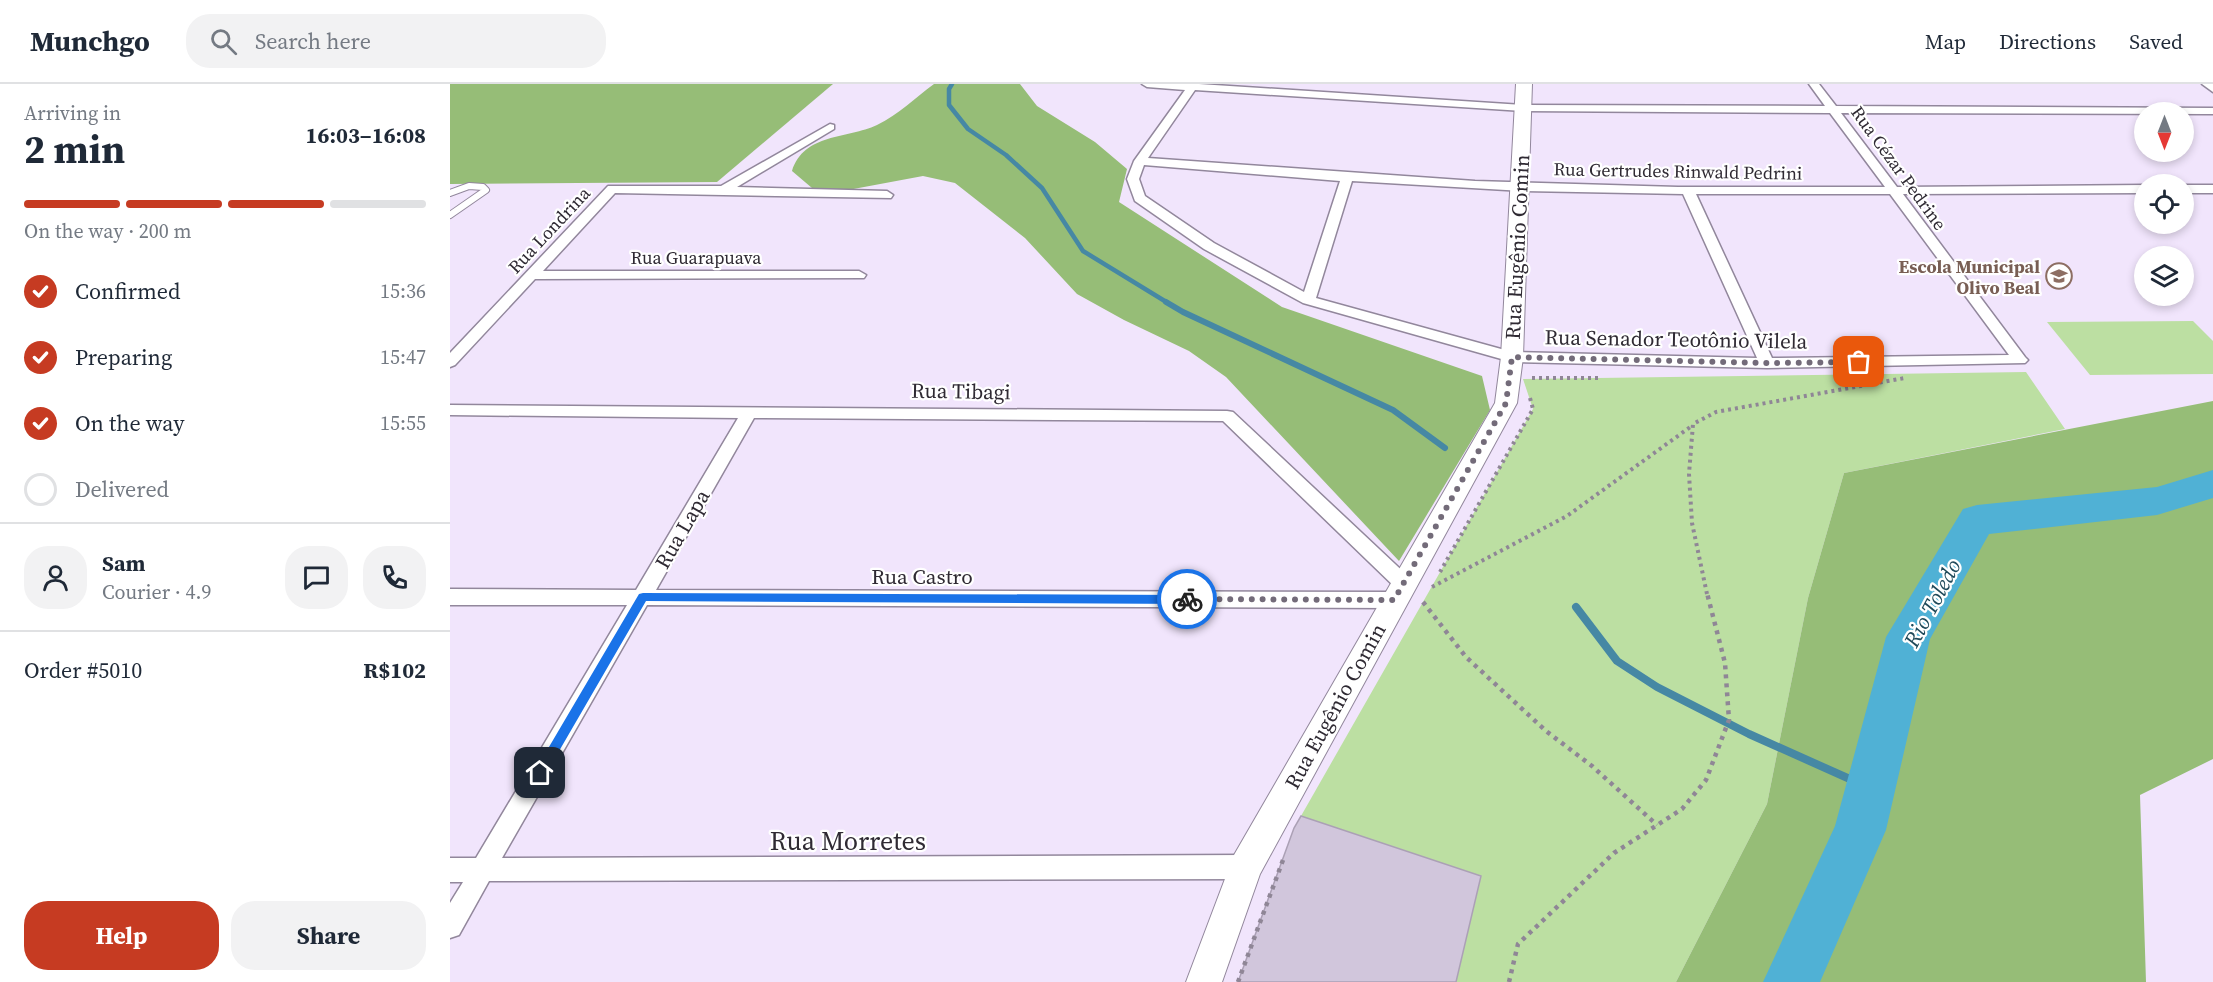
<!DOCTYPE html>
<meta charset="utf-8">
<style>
body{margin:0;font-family:"Source Serif 4",serif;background:#f2f2f3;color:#1f2937;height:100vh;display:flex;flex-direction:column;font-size:22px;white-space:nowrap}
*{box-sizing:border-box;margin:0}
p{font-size:20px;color:#747a83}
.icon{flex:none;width:33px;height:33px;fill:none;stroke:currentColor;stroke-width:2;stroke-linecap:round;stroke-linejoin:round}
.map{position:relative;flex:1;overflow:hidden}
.drawer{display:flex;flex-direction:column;background:#fff;width:450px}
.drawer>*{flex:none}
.needle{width:39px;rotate:180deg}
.buttons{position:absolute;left:1684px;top:18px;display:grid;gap:12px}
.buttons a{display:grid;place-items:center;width:60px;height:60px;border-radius:50%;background:#fff;box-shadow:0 3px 9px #0003;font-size:30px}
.pin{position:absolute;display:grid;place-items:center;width:51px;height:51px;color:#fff;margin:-26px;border-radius:12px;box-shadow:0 3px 9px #0006}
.courier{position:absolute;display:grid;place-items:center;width:60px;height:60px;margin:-30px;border:4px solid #1a73e8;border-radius:50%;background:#fff;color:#222;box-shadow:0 2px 8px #0007}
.overview em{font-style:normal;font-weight:700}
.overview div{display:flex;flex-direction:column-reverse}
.overview{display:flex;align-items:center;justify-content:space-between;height:102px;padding:0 24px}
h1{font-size:39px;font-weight:700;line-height:45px}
.bar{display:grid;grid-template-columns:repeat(4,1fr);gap:9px 6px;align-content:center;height:72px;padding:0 24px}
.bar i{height:8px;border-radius:4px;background:#e0e1e3}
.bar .current{background:#c63b22}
.bar p{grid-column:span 4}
.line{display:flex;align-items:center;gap:15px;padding:0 24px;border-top:2px solid #e0e1e3}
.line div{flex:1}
.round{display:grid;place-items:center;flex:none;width:63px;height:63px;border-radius:24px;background:#f2f2f3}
ol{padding:0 24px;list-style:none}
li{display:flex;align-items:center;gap:18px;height:66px}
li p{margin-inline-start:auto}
li .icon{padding:6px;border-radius:50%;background:#c63b22;color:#fff;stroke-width:4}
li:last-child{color:#747a83}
li i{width:33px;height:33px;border:3px solid #e0e1e3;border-radius:50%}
.primary-button{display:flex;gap:12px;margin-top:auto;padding:12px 24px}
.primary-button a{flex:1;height:69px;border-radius:24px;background:#c63b22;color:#fff;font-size:24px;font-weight:700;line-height:69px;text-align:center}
.primary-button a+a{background:#f2f2f3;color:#1f2937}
header{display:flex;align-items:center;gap:36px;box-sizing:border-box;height:84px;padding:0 30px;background:#fff;border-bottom:2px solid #e0e1e3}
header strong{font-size:28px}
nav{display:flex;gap:33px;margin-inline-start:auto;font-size:21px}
.search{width:420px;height:54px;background:#f2f2f3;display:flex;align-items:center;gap:15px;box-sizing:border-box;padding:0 21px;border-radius:24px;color:#747a83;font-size:22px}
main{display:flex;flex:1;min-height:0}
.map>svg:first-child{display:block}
</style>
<header>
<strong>Munchgo</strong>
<div class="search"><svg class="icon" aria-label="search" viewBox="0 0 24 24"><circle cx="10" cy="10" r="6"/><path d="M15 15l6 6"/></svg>Search here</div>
<nav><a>Map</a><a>Directions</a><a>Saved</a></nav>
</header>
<main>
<section class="drawer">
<div class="overview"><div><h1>2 min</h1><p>Arriving in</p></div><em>16:03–16:08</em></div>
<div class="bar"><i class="current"></i><i class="current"></i><i class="current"></i><i></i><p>On the way · 200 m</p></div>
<ol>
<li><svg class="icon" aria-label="check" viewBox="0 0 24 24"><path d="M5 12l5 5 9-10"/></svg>Confirmed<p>15:36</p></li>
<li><svg class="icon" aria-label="check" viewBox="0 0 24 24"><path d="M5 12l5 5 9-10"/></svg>Preparing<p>15:47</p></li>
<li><svg class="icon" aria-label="check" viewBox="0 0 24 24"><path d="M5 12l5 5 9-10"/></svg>On the way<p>15:55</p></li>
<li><i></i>Delivered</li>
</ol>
<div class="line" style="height:108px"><a class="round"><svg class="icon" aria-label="person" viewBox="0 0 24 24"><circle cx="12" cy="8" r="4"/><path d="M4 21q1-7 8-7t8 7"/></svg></a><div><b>Sam</b><p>Courier · 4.9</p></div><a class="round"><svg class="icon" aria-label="chat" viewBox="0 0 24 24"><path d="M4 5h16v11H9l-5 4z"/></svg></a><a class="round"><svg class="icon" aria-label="phone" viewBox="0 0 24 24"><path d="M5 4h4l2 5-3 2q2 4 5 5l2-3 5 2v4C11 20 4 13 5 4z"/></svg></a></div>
<div class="line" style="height:78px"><div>Order #5010</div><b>R$102</b></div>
<div class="primary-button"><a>Help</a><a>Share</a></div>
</section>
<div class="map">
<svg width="1763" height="898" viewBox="0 0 1763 898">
<rect width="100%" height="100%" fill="#f1e5fc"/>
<!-- green -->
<g fill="#bcdfa2">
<path d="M1743 237 1763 257V290L1640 291 1597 238Z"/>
<path d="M1576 288 1615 345 1394 389 1358 514 1317 720 1226 898H1006L1031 792 851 732 1083 325 1073 295Z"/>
</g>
<!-- forest -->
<g fill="#96bd77">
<path d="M0 0H383L267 98 0 100Z"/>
<path d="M484 0H570L587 22 645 58 677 85 669 118 832 223 1032 292 1040 326 949 477 776 293 739 267 674 236 627 210 575 154 505 99 473 92 398 106 362 104 342 87C354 49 397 55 427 41 449 30 465 14 484 0Z"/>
<path d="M1763 317V675L1690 711 1696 898H1226L1317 720 1358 514 1394 389Z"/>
</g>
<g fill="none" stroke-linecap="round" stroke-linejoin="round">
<!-- stream-far2 -->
<path stroke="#4688a4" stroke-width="4.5" d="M502 0 499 5V21L518 45 556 71 592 104 633 167 718 219"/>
<!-- stream-far1 -->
<path stroke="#4688a4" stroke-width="6" d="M716 218 733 228 943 326 995 364"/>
<!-- stream -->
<path stroke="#4688a4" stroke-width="8" d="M1126 523 1167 577 1207 603 1299 650 1420 704"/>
<!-- river -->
<path fill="#50b1d5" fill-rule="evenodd" d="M1763 386V414L1707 431 1539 450 1480 555 1436 746 1370 898H1313L1385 742 1436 553 1513 425 1527 421 1707 403Z"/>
</g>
<!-- building -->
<path fill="#d1c6dc" stroke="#aba0b5" stroke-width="1.5" d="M851 732 1031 792 1006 898H788L844 744Z"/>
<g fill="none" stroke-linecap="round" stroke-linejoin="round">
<!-- lane casing -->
<g stroke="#92879c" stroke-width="8">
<path id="lane" d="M0 109 19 102 33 103 36 106 0 131"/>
</g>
<!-- street casing -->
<g stroke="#92879c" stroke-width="3">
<g id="street">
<path d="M692 0H749L1073 21 1375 22 1359 0H1369L1386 22 1763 24V30L1391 29 1447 103 1695 101V109L1453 110 1575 273 1578 276 1575 279 1317 284 1062 278 853 219 754 165 685 117 677 95 684 77 735 6 697 3ZM745 6 1073 27 1380 29 1435 103H1228L1025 97 698 74ZM694 81 890 97 854 208 764 159 695 112 689 95ZM902 97 1073 107 1233 110 1307 274 1062 268 866 214ZM1246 110H1440L1559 271 1322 274Z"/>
<path d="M1752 0H1763V8Z"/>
<path d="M380 40 384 41V45L287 103 437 107 443 111 441 114 165 109 93 187H409L416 191 414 194 85 195 5 281 0 283V269L158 102H271Z"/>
<rect x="1734" y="101" width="29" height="8"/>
<path d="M0 321 777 327 783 328 961 495 963 500 961 505 954 507 947 505 773 337 304 334 206 506 944 508 951 511 954 516 951 521 944 524 197 521 52 774 796 771 804 775 808 783 804 791 796 795 39 797 9 851 0 854V819L13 798H0V774H26L177 521H0V505L186 506 288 334 0 331Z"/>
</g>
</g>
<!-- secondary casing -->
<g stroke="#92879c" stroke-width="2">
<path id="secondary" d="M1066 0H1082L1073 273 1067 319 810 790 772 898H736L784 771 1045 319 1051 273Z"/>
</g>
<!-- path-far1 -->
<g stroke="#8f8696" stroke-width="4" stroke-dasharray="3 4" stroke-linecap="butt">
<path d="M1082 294H1149"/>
<path d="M990 488 1083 325 1080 314"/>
<path d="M982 503 1117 432 1243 341"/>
<path d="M1257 510 1242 439 1239 390 1243 340 1266 328 1455 294"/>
</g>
<!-- path -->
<g stroke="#8f8696" stroke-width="4.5" stroke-dasharray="4 5" stroke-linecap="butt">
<path d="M973 518 1016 573 1096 647 1142 682 1207 741"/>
<path d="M788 898 833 776"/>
<path d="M1059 898 1068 860 1164 769 1232 725 1256 696 1279 636 1275 579 1257 509"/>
</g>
<!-- lane -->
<use href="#lane" stroke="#fff" stroke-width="6"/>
<!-- street -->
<use href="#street" fill="#fff" fill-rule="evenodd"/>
<!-- secondary -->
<use href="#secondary" fill="#fff" fill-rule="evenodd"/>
</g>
<!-- route -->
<path fill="#1a73e8" d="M193 509 737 511 743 515 737 520 196 517 94 693H86V685L189 510Z"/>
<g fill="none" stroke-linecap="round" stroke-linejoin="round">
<!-- done -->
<path stroke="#736b79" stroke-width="6" stroke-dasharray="0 10.8" d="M737 515 944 516 1056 319 1062 273 1317 279 1409 278"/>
</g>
<!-- icons -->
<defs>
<g id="school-ring" transform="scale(1.35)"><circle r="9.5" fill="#fff" stroke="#8d6e63" stroke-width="1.5"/><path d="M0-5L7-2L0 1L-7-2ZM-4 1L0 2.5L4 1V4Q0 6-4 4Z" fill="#8d6e63"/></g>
</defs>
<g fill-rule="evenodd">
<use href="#school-ring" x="1609" y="192"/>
</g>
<g text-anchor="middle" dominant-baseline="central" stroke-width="4.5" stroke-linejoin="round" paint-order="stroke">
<!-- far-street labels -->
<g font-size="18" fill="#2f2a33" stroke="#fff">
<text transform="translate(1449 84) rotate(54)">Rua Cézar Pedrine</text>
<text transform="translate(1228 87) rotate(1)">Rua Gertrudes Rinwald Pedrini</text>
<text transform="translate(99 146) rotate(-47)">Rua Londrina</text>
<text x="246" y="173">Rua Guarapuava</text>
</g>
<!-- far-education labels -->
<g font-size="18" font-weight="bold" fill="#785e54" stroke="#fff" text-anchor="end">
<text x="1590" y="182">Escola Municipal<tspan x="1590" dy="21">Olivo Beal</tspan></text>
</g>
<!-- street labels -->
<g font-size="21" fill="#2f2a33" stroke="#fff">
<text transform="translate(1067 163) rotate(-87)">Rua Eugênio Comin</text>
<text transform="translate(1226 255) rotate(1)">Rua Senador Teotônio Vilela</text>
<text transform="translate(511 307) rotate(1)">Rua Tibagi</text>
<text transform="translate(232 445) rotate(-60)">Rua Lapa</text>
<text x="472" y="492">Rua Castro</text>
<text transform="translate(885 622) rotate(-61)">Rua Eugênio Comin</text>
</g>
<!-- water labels -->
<g font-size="22" font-style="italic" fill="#204a5a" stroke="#fff">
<text transform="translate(1482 519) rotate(-62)">Rio Toledo</text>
</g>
<!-- near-street labels -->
<g font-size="26" fill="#2f2a33" stroke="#fff">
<text x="398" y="757">Rua Morretes</text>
</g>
</g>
</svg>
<div class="buttons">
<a><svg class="needle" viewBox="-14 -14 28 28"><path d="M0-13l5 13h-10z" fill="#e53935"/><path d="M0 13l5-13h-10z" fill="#747a83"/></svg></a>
<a><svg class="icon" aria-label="locate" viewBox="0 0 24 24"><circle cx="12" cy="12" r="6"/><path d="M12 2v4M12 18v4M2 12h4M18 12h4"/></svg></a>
<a><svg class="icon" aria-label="layers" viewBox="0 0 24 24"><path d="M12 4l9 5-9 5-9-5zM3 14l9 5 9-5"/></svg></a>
</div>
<div class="pin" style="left:1409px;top:278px;background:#ea580c"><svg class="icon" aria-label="bag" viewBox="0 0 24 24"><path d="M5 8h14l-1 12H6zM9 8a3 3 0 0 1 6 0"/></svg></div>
<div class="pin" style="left:90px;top:689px;background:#1f2937"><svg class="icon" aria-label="home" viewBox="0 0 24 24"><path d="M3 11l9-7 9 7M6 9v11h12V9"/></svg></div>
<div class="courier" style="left:737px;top:515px"><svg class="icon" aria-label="bike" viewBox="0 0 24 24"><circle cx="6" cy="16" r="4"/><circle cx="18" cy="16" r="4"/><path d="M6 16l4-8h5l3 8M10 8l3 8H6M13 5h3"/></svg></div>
</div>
</main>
